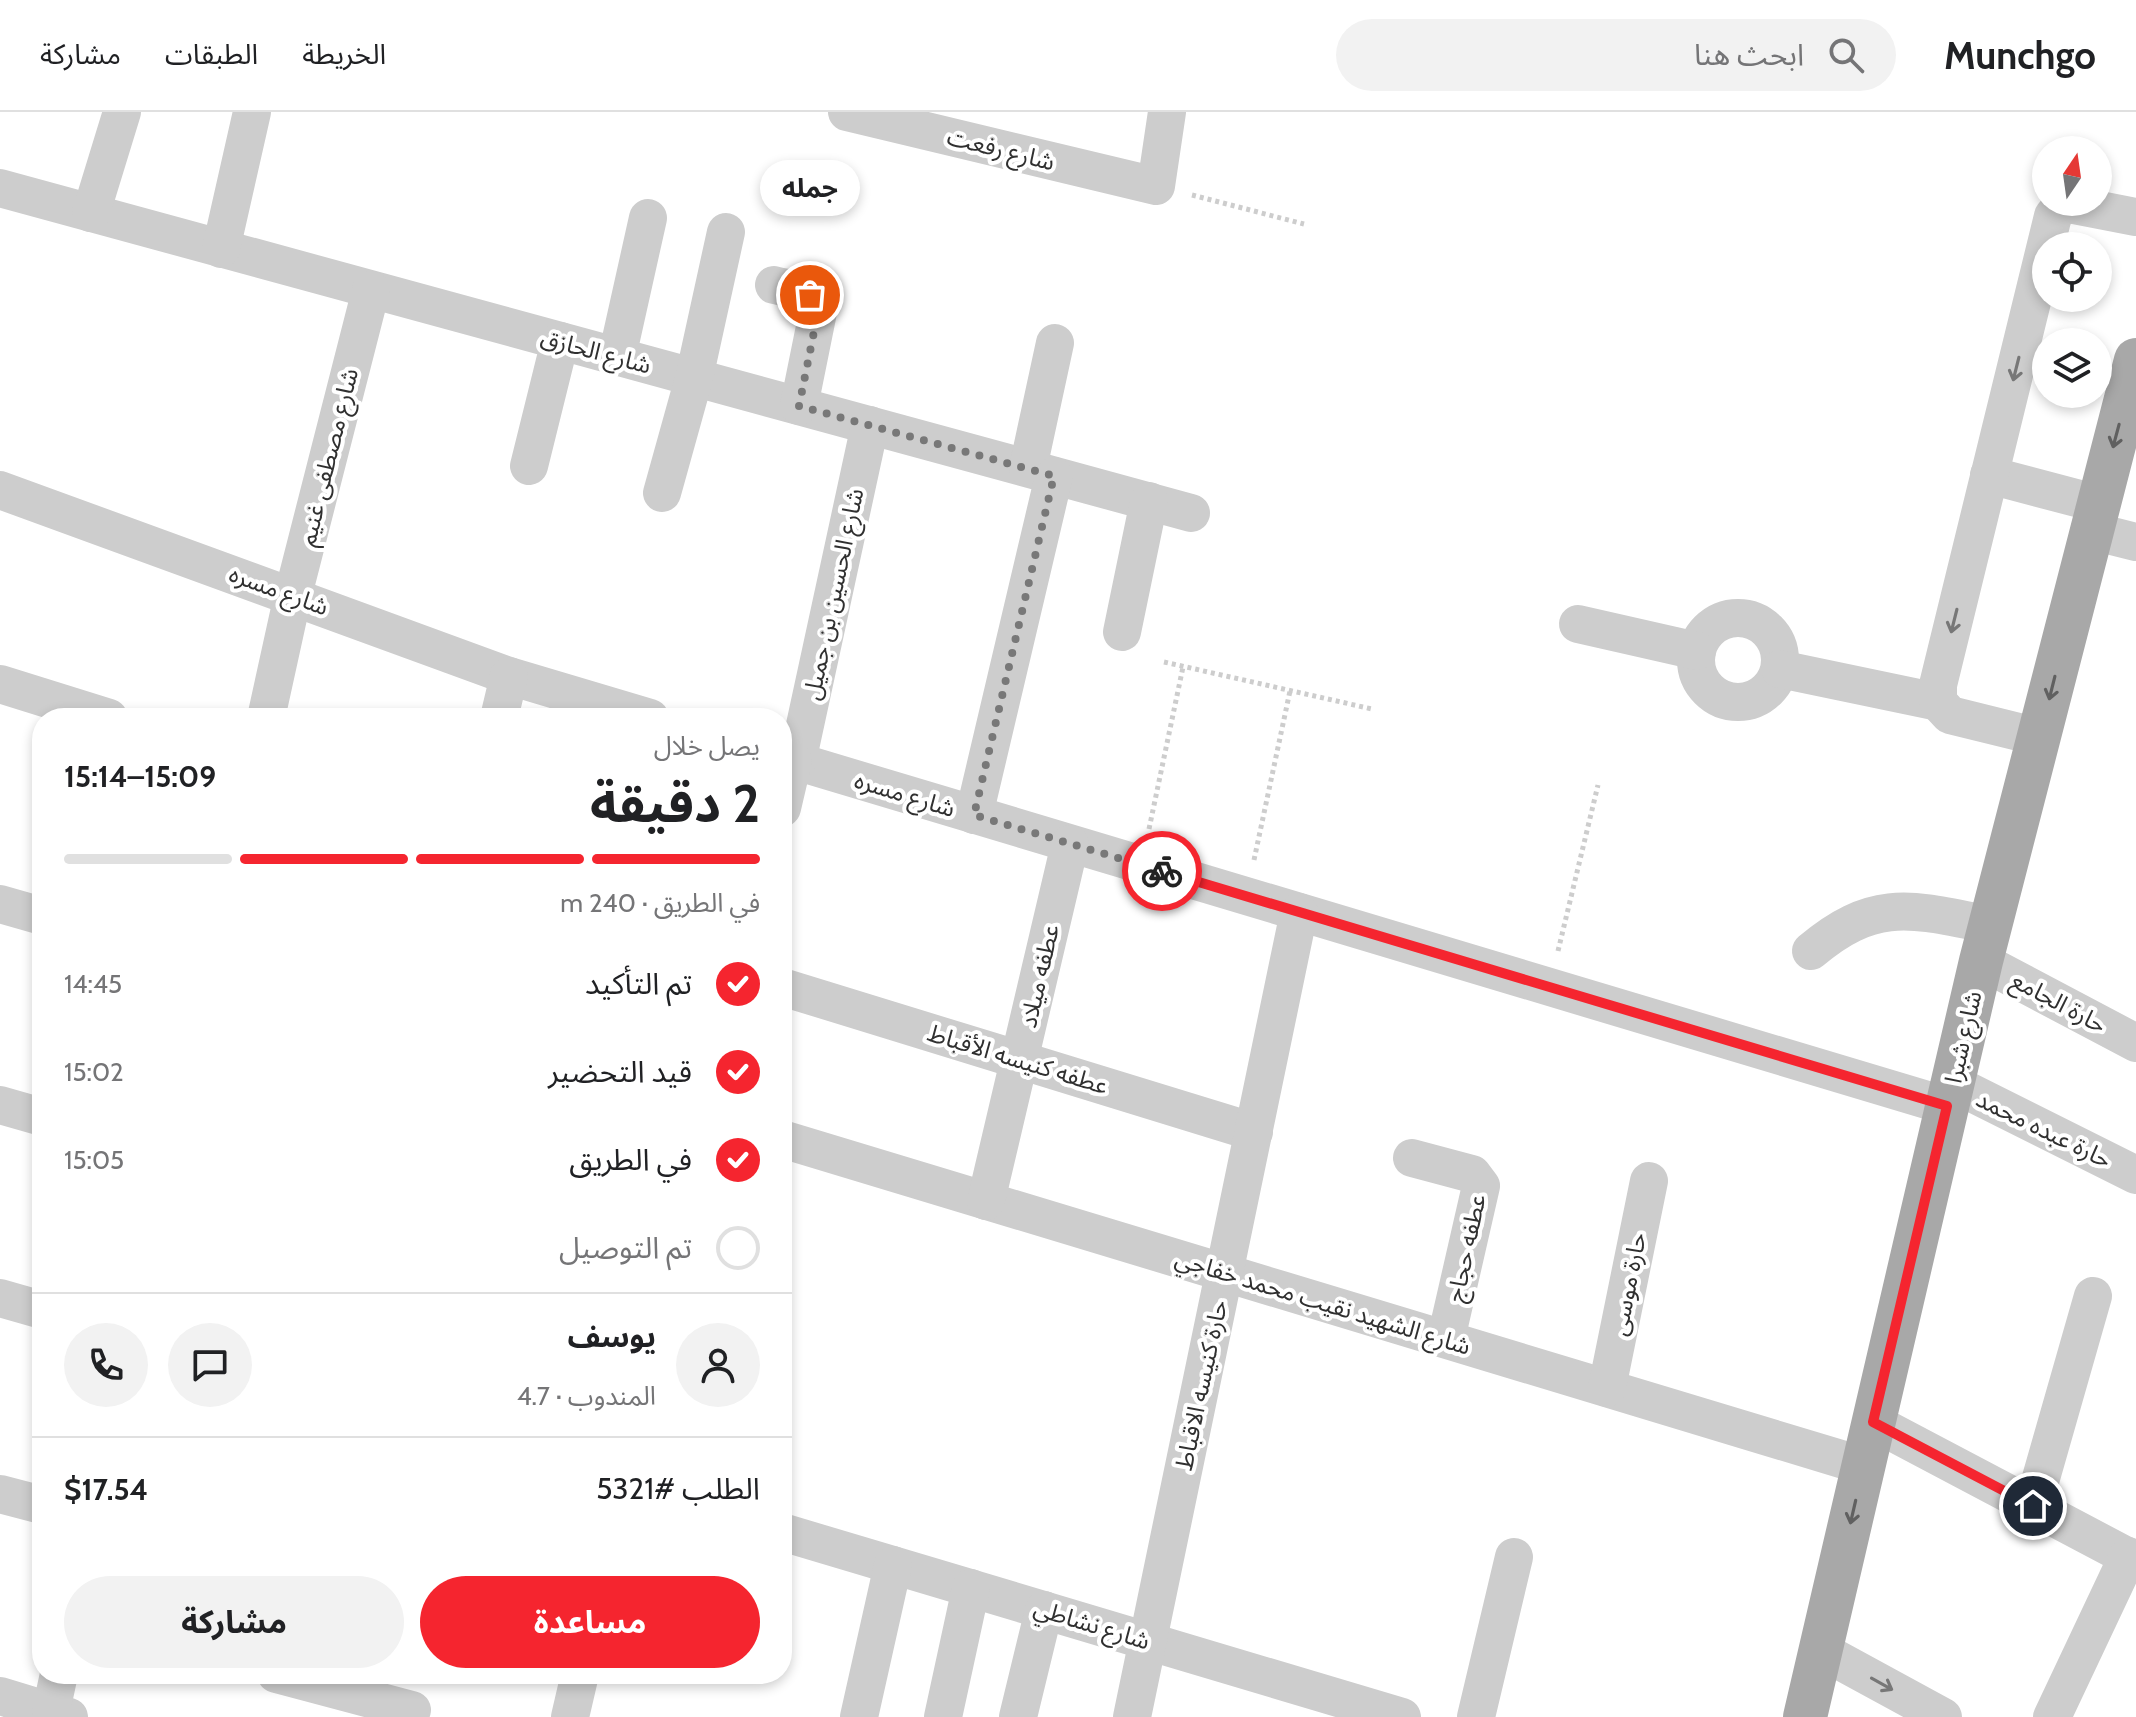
<!DOCTYPE html>
<html lang="ar">
<meta charset="utf-8">
<style>
body{margin:0;font-family:Cabin,"Noto Sans Arabic",sans-serif;background:#f2f2f2;color:#202124;direction:rtl;height:100vh;display:flex;flex-direction:column;font-size:30px;white-space:nowrap}
*{box-sizing:border-box;margin:0}
p{font-size:26px;color:#757577}
.icon{flex:none;width:44px;height:44px;fill:none;stroke:currentColor;stroke-width:2;stroke-linecap:round;stroke-linejoin:round}
.map{position:relative;flex:1;overflow:hidden;direction:ltr}
.panel{position:absolute;left:32px;top:596px;width:760px;height:976px;display:flex;flex-direction:column;background:#fff;border-radius:32px;box-shadow:0 4px 12px #0003;direction:rtl}
.panel>*{flex:none}
.needle{width:52px;rotate:13deg}
.fabs{position:absolute;left:2032px;top:24px;display:grid;gap:16px}
.fabs a{display:grid;place-items:center;width:80px;height:80px;border-radius:50%;background:#fff;box-shadow:0 4px 12px #0003;font-size:40px}
.pin{position:absolute;display:grid;place-items:center;width:68px;height:68px;color:#fff;margin:-34px;border:4px solid #fff;border-radius:50%;box-shadow:0 2px 8px #0007}
.courier{position:absolute;display:grid;place-items:center;width:80px;height:80px;margin:-40px;border:6px solid #f5252f;border-radius:50%;background:#fff;color:#222;box-shadow:0 2px 10px #0007}
.bubble{position:absolute;height:56px;border-radius:28px;background:#fff;box-shadow:0 4px 12px #0003;font-size:26px;font-weight:700;line-height:56px;text-align:center;direction:rtl}
.overview em{font-style:normal;font-weight:700}
.overview div{display:flex;flex-direction:column-reverse}
.overview{display:flex;align-items:center;justify-content:space-between;height:136px;padding:0 32px}
h1{font-size:52px;font-weight:700;line-height:60px}
.bar{display:grid;grid-template-columns:repeat(4,1fr);gap:12px 8px;align-content:center;height:96px;padding:0 32px}
.bar i{height:10px;border-radius:6px;background:#e0e0e0}
.bar .on{background:#f5252f}
.bar p{grid-column:span 4}
.line{display:flex;align-items:center;gap:20px;padding:0 32px;border-top:2px solid #e0e0e0}
.line div{flex:1}
.round{display:grid;place-items:center;flex:none;width:84px;height:84px;border-radius:42px;background:#f2f2f2}
ol{padding:0 32px;list-style:none}
li{display:flex;align-items:center;gap:24px;height:88px}
li p{margin-inline-start:auto}
li .icon{padding:8px;border-radius:50%;background:#f5252f;color:#fff;stroke-width:4}
li:last-child{color:#757577}
li i{width:44px;height:44px;border:4px solid #e0e0e0;border-radius:50%}
.primary-button{display:flex;gap:16px;margin-top:auto;padding:16px 32px}
.primary-button a{flex:1;height:92px;border-radius:48px;background:#f5252f;color:#fff;font-size:32px;font-weight:700;line-height:92px;text-align:center}
.primary-button a+a{background:#f2f2f2;color:#202124}
header{display:flex;align-items:center;gap:48px;box-sizing:border-box;height:112px;padding:0 40px;background:#fff;border-bottom:2px solid #e0e0e0}
header strong{font-size:38px}
nav{display:flex;gap:44px;margin-inline-start:auto;font-size:28px}
.search{width:560px;height:72px;background:#f2f2f2;display:flex;align-items:center;gap:20px;box-sizing:border-box;padding:0 28px;border-radius:44px;color:#757577;font-size:30px}
.map>svg:first-child{display:block}
</style>
<header>
<strong>Munchgo</strong>
<div class="search"><svg class="icon" aria-label="search" viewBox="0 0 24 24"><circle cx="10" cy="10" r="6"/><path d="M15 15l6 6"/></svg>ابحث هنا</div>
<nav><a>الخريطة</a><a>الطبقات</a><a>مشاركة</a></nav>
</header>
<div class="map">
<svg width="2136" height="1605" viewBox="0 0 2136 1605">
<rect width="100%" height="100%" fill="#fff"/>
<g fill="none" stroke-linecap="round" stroke-linejoin="round">
<!-- path -->
<g stroke="#cdcdcd" stroke-width="5" stroke-dasharray="4 4" stroke-linecap="butt">
<path d="M1192 83 1304 112"/>
<path d="M1164 550 1372 597"/>
<path d="M1149 717 1183 555"/>
<path d="M1254 748 1290 579"/>
<path d="M1558 839 1598 673"/>
</g>
<!-- minor -->
<g stroke="#cdcdcd" stroke-width="38">
<path d="M847 0 1156 74 1167 0"/>
<path d="M0 76 1191 401"/>
<path d="M91 101 122 0"/>
<path d="M221 137 252 0"/>
<path d="M774 173C793 178 814 178 818 200L799 294"/>
<path d="M617 245 648 106"/>
<path d="M529 354 560 229"/>
<path d="M1028 356 1055 231"/>
<path d="M1989 363 2099 392"/>
<path d="M0 378 509 564 650 606"/>
<path d="M662 381 694 266 726 120"/>
<path d="M2092 419 2136 430"/>
<circle cx="1738" cy="548" r="42"/>
<path d="M1578 512 1697 539"/>
<path d="M1122 520 1149 389"/>
<path d="M1780 557 1938 590"/>
<path d="M0 572 109 606"/>
<path d="M266 606 293 483 371 178"/>
<path d="M499 606 509 564"/>
<path d="M2039 625 1950 603 1938 590V573L2053 104 2060 95 2069 92 2136 105"/>
<path d="M782 645 1947 994"/>
<path d="M797 650 870 313"/>
<path d="M782 696 793 649"/>
<path d="M974 703 1054 364"/>
<path d="M0 792 42 804"/>
<path d="M1811 839C1876 784 1914 798 1991 813"/>
<path d="M1981 849 2136 931"/>
<path d="M782 875 1254 1020"/>
<path d="M1952 971 2136 1063"/>
<path d="M0 993 42 1005"/>
<path d="M782 1027 1864 1354"/>
<path d="M1412 1046 1472 1062 1481 1074 1446 1227"/>
<path d="M986 1089 1070 732"/>
<path d="M0 1186 42 1198"/>
<path d="M1607 1276 1649 1069"/>
<path d="M1873 1310 2136 1449"/>
<path d="M0 1382 42 1393"/>
<path d="M2033 1394 2093 1184"/>
<path d="M782 1420 1402 1605"/>
<path d="M1820 1538 1943 1605"/>
<path d="M276 1562 412 1598"/>
<path d="M0 1584 69 1605"/>
<path d="M51 1599 59 1562"/>
<path d="M570 1605 580 1562"/>
<path d="M859 1605 893 1453"/>
<path d="M943 1605 971 1476"/>
<path d="M1018 1605 1044 1498"/>
<path d="M1132 1605 1299 800"/>
<path d="M1476 1605 1514 1445"/>
<path d="M2052 1605 2128 1444"/>
</g>
<!-- major -->
<path stroke="#a8a8a8" stroke-width="44" d="M1805 1605 1981 849 2136 248"/>
</g>
<!-- one-way arrows -->
<defs><path id="oneway-shaft" d="M-6 0H5M1.5-3L5.5 0L1.5 3" fill="none" stroke-width="1.6" stroke-linecap="round" stroke-linejoin="round" transform="scale(2)"/></defs>
<g stroke="#777">
<use href="#oneway-shaft" transform="translate(2016 257) rotate(104)"/>
<use href="#oneway-shaft" transform="translate(1954 509) rotate(104)"/>
<use href="#oneway-shaft" transform="translate(1882 1572) rotate(29)"/>
</g>
<g stroke="#606060">
<use href="#oneway-shaft" transform="translate(2116 324) rotate(105)"/>
<use href="#oneway-shaft" transform="translate(2052 576) rotate(104)"/>
<use href="#oneway-shaft" transform="translate(1853 1400) rotate(103)"/>
</g>
<g fill="none" stroke-linecap="round" stroke-linejoin="round">
<!-- done -->
<path stroke="#787878" stroke-width="8" stroke-dasharray="0 14.4" d="M810 183 816 190 818 200 799 294 1054 364 974 703 1162 759"/>
<!-- route -->
<path stroke="#f5252f" stroke-width="10" d="M1162 759 1947 994 1873 1310 2033 1394"/>
</g>
<g text-anchor="middle" dominant-baseline="central" stroke-width="8" stroke-linejoin="round" paint-order="stroke">
<!-- street labels -->
<g font-size="24" fill="#303030" stroke="#fff">
<text transform="translate(1001 37) rotate(14)">شارع رفعت</text>
<text transform="translate(596 239) rotate(15)">شارع الحازق</text>
<text transform="translate(328 345) rotate(-76)">شارع مصطفى غنيم</text>
<text transform="translate(279 478) rotate(20)">شارع مسره</text>
<text transform="translate(833 482) rotate(-78)">شارع الحسين بن جميل</text>
<text transform="translate(905 682) rotate(17)">شارع مسره</text>
<text transform="translate(1039 864) rotate(-77)">عطفه ميلاد</text>
<text transform="translate(2059 890) rotate(28)">حارة الجامع</text>
<text transform="translate(1963 925) rotate(-77)">شارع شبرا</text>
<text transform="translate(1018 947) rotate(17)">عطفه كنيسه الأقباط</text>
<text transform="translate(2044 1017) rotate(26)">حارة عبده محمد</text>
<text transform="translate(1466 1136) rotate(-78)">عطفه حجاج</text>
<text transform="translate(1628 1172) rotate(-79)">حارة موسى</text>
<text transform="translate(1323 1190) rotate(17)">شارع الشهيد نقيب محمد خفاجي</text>
<text transform="translate(1201 1273) rotate(-78)">حارة كنيسه الاقباط</text>
<text transform="translate(1092 1512) rotate(17)">شارع نشاطي</text>
</g>
</g>
</svg>
<div class="fabs">
<a><svg class="needle" viewBox="-14 -14 28 28"><path d="M0-13l5 13h-10z" fill="#e53935"/><path d="M0 13l5-13h-10z" fill="#757577"/></svg></a>
<a><svg class="icon" aria-label="locate" viewBox="0 0 24 24"><circle cx="12" cy="12" r="6"/><path d="M12 2v4M12 18v4M2 12h4M18 12h4"/></svg></a>
<a><svg class="icon" aria-label="layers" viewBox="0 0 24 24"><path d="M12 4l9 5-9 5-9-5zM3 14l9 5 9-5"/></svg></a>
</div>
<div class="pin" style="left:810px;top:183px;background:#ea580c"><svg class="icon" aria-label="bag" viewBox="0 0 24 24"><path d="M5 8h14l-1 12H6zM9 8a3 3 0 0 1 6 0"/></svg></div>
<div class="pin" style="left:2033px;top:1394px;background:#1f2937"><svg class="icon" aria-label="home" viewBox="0 0 24 24"><path d="M3 11l9-7 9 7M6 9v11h12V9"/></svg></div>
<div class="courier" style="left:1162px;top:759px"><svg class="icon" aria-label="bike" viewBox="0 0 24 24"><circle cx="6" cy="16" r="4"/><circle cx="18" cy="16" r="4"/><path d="M6 16l4-8h5l3 8M10 8l3 8H6M13 5h3"/></svg></div>
<div class="bubble" style="left:760px;top:48px;width:100px">جمله</div>
<section class="panel">
<div class="overview"><div><h1>2 دقيقة</h1><p>يصل خلال</p></div><em>15:09–15:14</em></div>
<div class="bar"><i class="on"></i><i class="on"></i><i class="on"></i><i></i><p>في الطريق · 240 m</p></div>
<ol>
<li><svg class="icon" aria-label="check" viewBox="0 0 24 24"><path d="M5 12l5 5 9-10"/></svg>تم التأكيد<p>14:45</p></li>
<li><svg class="icon" aria-label="check" viewBox="0 0 24 24"><path d="M5 12l5 5 9-10"/></svg>قيد التحضير<p>15:02</p></li>
<li><svg class="icon" aria-label="check" viewBox="0 0 24 24"><path d="M5 12l5 5 9-10"/></svg>في الطريق<p>15:05</p></li>
<li><i></i>تم التوصيل</li>
</ol>
<div class="line" style="height:144px"><a class="round"><svg class="icon" aria-label="person" viewBox="0 0 24 24"><circle cx="12" cy="8" r="4"/><path d="M4 21q1-7 8-7t8 7"/></svg></a><div><b>يوسف</b><p>المندوب · 4.7</p></div><a class="round"><svg class="icon" aria-label="chat" viewBox="0 0 24 24"><path d="M4 5h16v11H9l-5 4z"/></svg></a><a class="round"><svg class="icon" aria-label="phone" viewBox="0 0 24 24"><path d="M5 4h4l2 5-3 2q2 4 5 5l2-3 5 2v4C11 20 4 13 5 4z"/></svg></a></div>
<div class="line" style="height:104px"><div>الطلب #5321</div><b>$17.54</b></div>
<div class="primary-button"><a>مساعدة</a><a>مشاركة</a></div>
</section>
</div>
